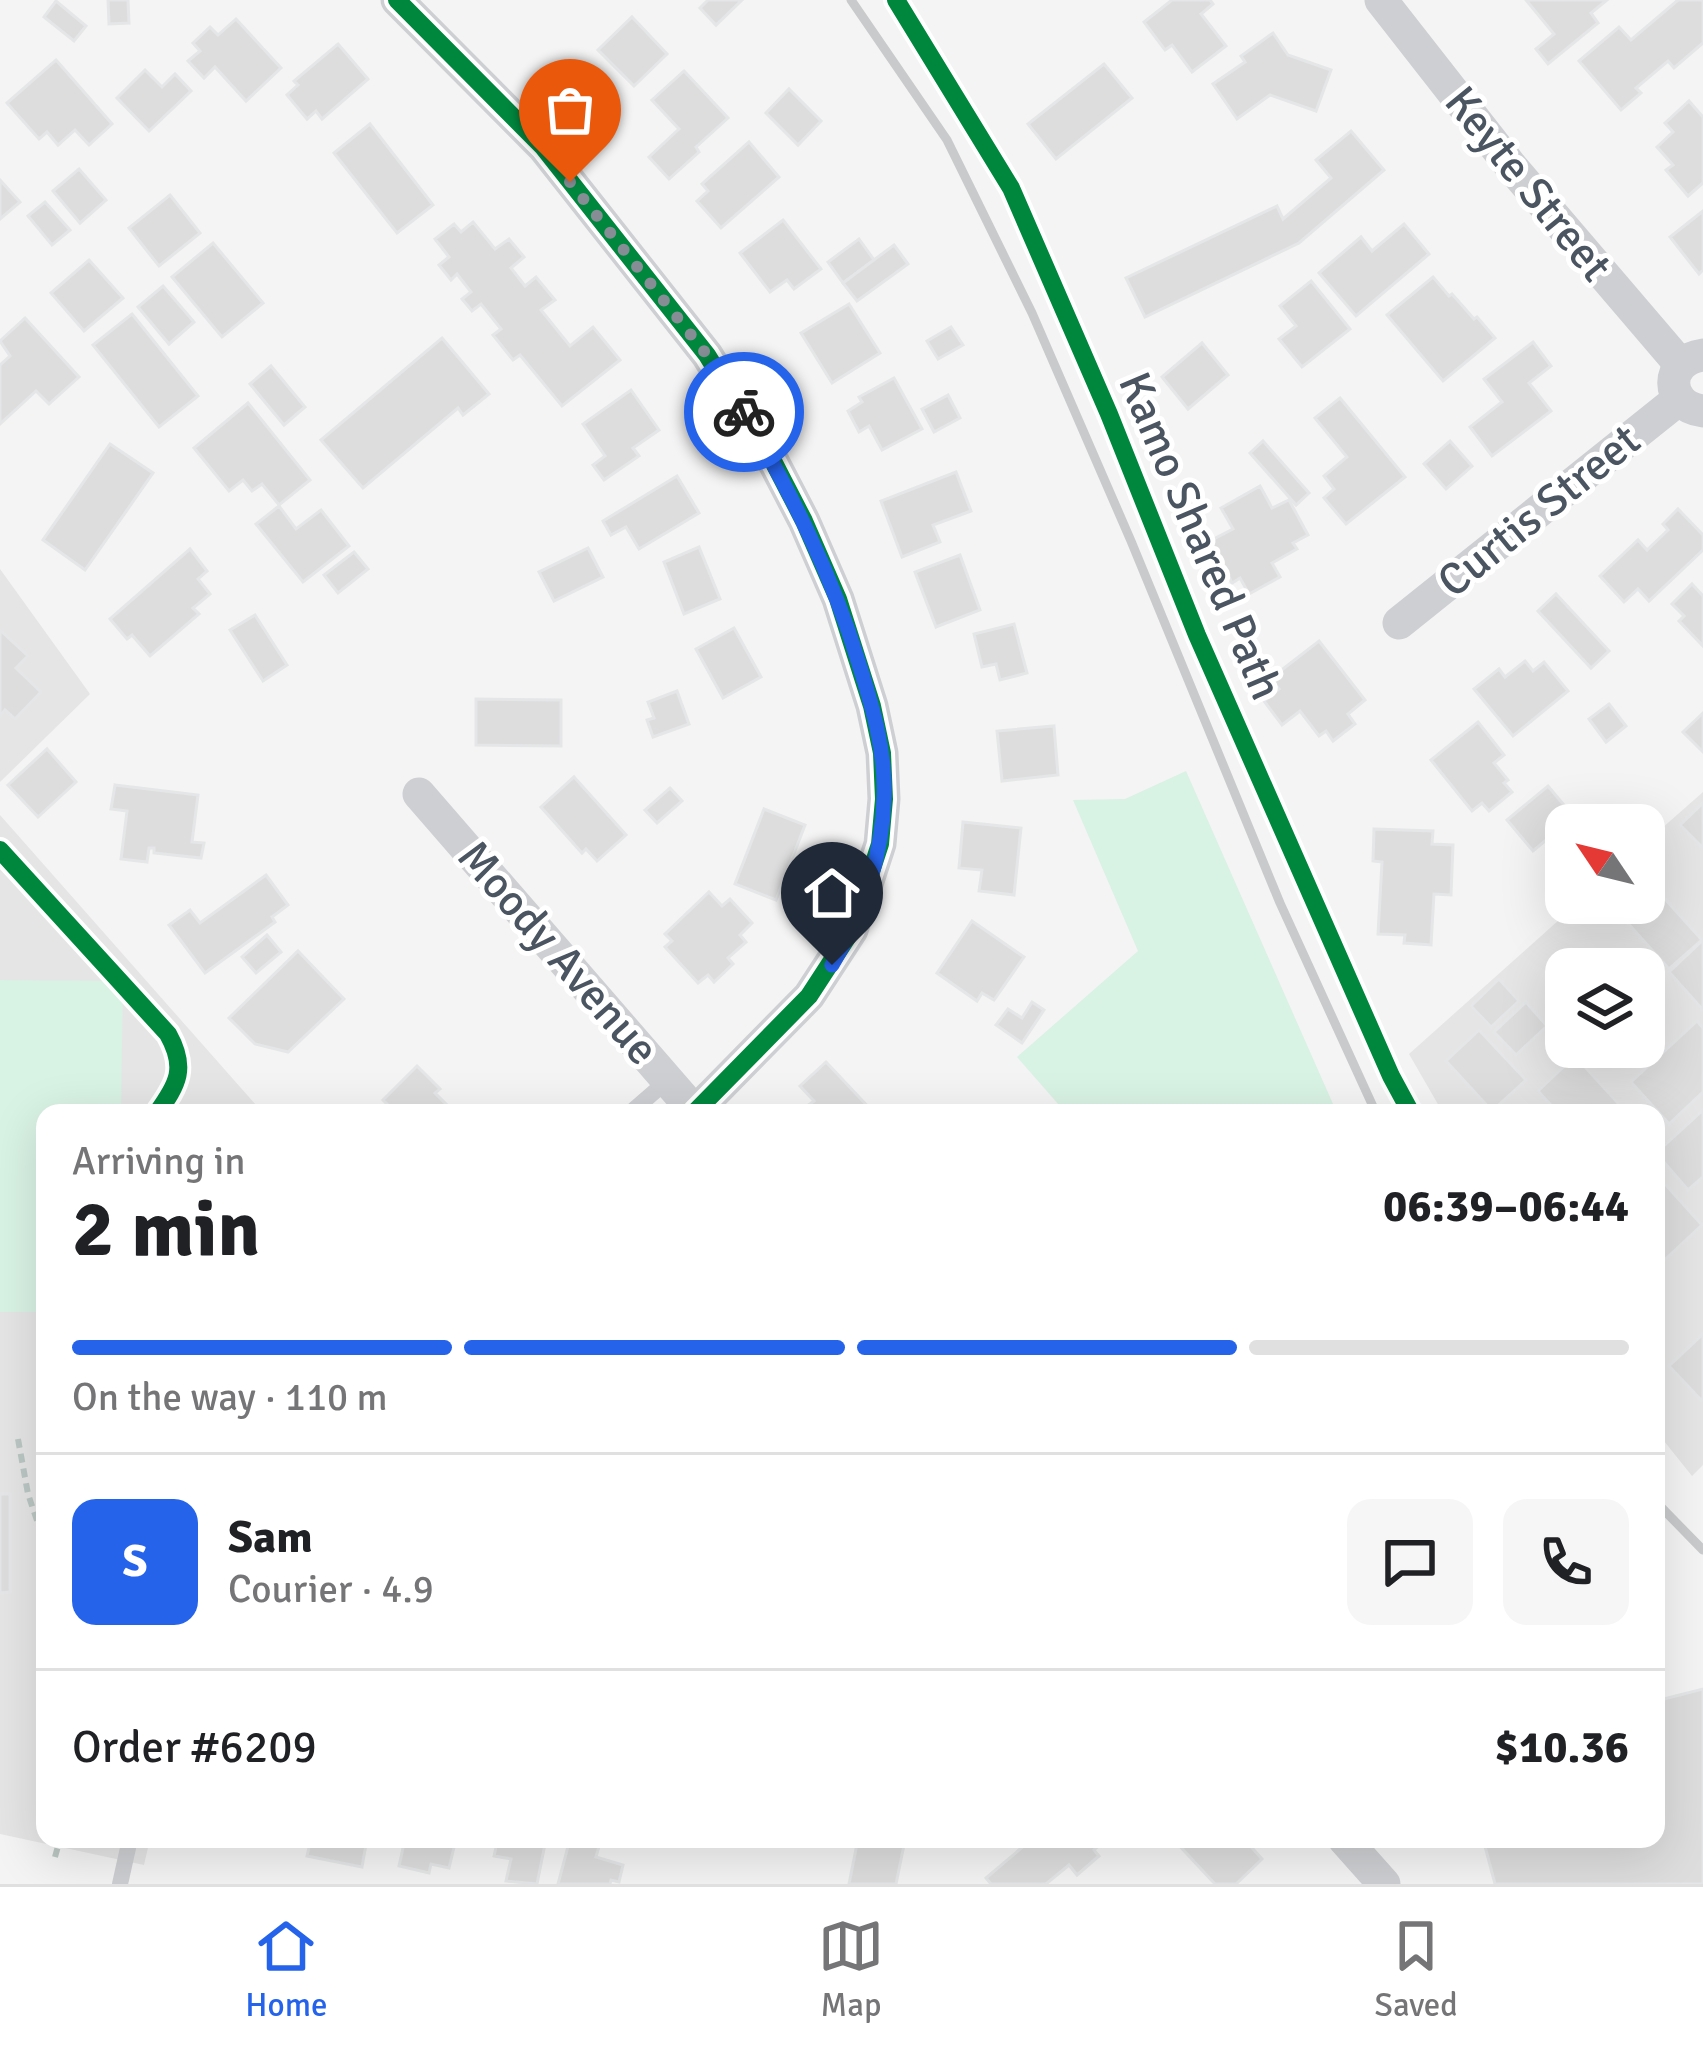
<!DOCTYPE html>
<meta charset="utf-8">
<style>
body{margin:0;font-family:Signika,sans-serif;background:#f6f6f6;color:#202124;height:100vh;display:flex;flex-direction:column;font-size:45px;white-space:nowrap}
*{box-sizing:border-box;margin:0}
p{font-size:39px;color:#757577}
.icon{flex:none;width:66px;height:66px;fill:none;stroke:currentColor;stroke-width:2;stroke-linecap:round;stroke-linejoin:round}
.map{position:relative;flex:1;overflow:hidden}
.sheet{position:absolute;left:36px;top:1104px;width:1629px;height:744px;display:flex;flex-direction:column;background:#fff;border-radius:24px;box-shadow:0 12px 48px #0002}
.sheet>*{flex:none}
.needle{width:78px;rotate:305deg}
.controls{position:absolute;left:1545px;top:804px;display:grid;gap:24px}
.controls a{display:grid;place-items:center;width:120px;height:120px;border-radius:24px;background:#fff;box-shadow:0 12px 48px #0002;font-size:60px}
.pin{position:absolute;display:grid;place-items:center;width:102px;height:102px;color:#fff;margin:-123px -51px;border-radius:50% 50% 50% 0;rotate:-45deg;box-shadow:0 0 12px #0007}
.pin .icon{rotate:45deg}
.courier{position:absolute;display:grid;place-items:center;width:120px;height:120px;margin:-60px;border:9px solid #2563eb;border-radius:50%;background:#fff;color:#222;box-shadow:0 3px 15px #0007}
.head em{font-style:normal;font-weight:700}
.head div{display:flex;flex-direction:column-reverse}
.head{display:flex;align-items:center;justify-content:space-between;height:204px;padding:0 36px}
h1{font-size:78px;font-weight:700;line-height:90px}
.bar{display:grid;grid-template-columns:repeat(4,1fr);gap:18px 12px;align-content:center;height:144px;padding:0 36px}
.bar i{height:15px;border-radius:9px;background:#e0e0e0}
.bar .active{background:#2563eb}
.bar p{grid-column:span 4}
.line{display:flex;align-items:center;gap:30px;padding:0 36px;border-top:3px solid #e0e0e0}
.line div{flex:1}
.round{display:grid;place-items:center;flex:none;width:126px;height:126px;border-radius:24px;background:#f6f6f6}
.tab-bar{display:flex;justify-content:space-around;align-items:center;height:168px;border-top:3px solid #e0e0e0;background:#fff;font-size:33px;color:#757577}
.tab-bar a{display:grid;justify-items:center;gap:6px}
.tab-bar .active{color:#2563eb}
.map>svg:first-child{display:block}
</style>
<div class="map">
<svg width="1703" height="1884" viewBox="0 0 1703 1884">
<rect width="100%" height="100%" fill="#f4f4f4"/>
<!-- education -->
<g fill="#e6e5e6" fill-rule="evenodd">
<path d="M0 569 90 694 0 782Z"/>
<path d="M1703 792V1465L1692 1476 1656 1431V1113H1443L1409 1054 1578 903H1644V844ZM1566 969H1644V1047H1566Z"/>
<path d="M0 815 263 1113H45V1839H150L144 1865 0 1834Z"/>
</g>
<!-- green -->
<g fill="#d8f2e4">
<path d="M1186 771 1337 1113H1066L1017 1057 1138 951 1073 800 1125 799Z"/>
<path d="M0 980 123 981 121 1113H45V1312H0Z"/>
</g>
<!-- building -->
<g fill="#ddddde" stroke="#e5e6e7" stroke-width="3">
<path d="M108 0H128L129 23 109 24Z"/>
<path d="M708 0H742L716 25 700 8Z"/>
<path d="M1172 0H1210L1213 4 1201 14 1226 46 1192 72 1172 45 1165 50 1144 22Z"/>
<path d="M1526 0H1607L1591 13 1598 23 1548 64 1536 49 1554 34Z"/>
<path d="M1678 0H1703V43L1674 68 1668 61 1636 88 1641 93 1621 110 1579 61 1619 27 1631 40Z"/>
<path d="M56 1 86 26 74 41 44 17Z"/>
<path d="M632 17 667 54 634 86 598 50Z"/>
<path d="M236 19 281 68 246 101 215 67 204 78 188 61 200 51 193 43 210 27 218 35Z"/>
<path d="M1273 33 1288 55 1331 70 1316 111 1270 95 1237 119 1213 84 1245 62 1241 56Z"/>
<path d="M338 44 368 79 322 119 316 111 307 119 287 95 298 85 294 81Z"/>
<path d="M56 60 112 124 89 145 75 130 58 145 47 132 39 139 7 103Z"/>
<path d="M1104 64 1132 98 1056 159 1028 124Z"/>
<path d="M145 70 162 87 175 74 191 91 149 131 117 98Z"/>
<path d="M684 71 728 118 696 147 699 152 669 179 649 157 679 129 652 100Z"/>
<path d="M789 89 821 121 798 145 766 113Z"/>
<path d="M1689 101 1703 117V183L1688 196 1666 170 1673 165 1657 147 1673 132 1665 123Z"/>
<path d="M370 124 433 205 397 233 334 153Z"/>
<path d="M1351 131 1384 170 1299 243 1145 317 1126 278 1277 206 1283 219 1331 178 1316 160Z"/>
<path d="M749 142 779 177 721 228 697 201 708 191 702 184Z"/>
<path d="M79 169 106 200 80 223 53 191Z"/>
<path d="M0 180 20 202 0 219Z"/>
<path d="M170 195 200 233 159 266 129 228Z"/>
<path d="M45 202 70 230 52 245 28 216Z"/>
<path d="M1703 211V270L1699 274 1670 237Z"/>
<path d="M783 220 821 269 794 289 787 280 770 292 740 253Z"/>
<path d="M473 222 495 249 509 239 524 257 511 268 525 286 536 277 555 300 541 310 570 346 593 327 620 360 562 406 520 355 513 360 493 335 501 329 481 304 472 311 462 299 471 292 457 274 451 280 439 265 449 257 435 239 454 224 461 232Z"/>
<path d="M1404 224 1429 254 1356 316 1319 273 1361 237 1372 251Z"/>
<path d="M859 239 874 260 843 283 828 262Z"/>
<path d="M213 243 263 303 222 337 172 277Z"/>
<path d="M894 245 908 264 857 301 843 283Z"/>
<path d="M89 260 123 298 84 331 51 293Z"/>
<path d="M1433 277 1449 296 1452 294 1474 319 1477 317 1495 338 1443 381 1387 315Z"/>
<path d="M1311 281 1350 329 1302 367 1279 339 1296 326 1280 306Z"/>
<path d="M163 286 194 322 169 344 138 307Z"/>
<path d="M849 304 880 353 832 383 801 333Z"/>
<path d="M132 314 198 396 159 427 93 345Z"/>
<path d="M25 318 79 377 49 404 36 391 0 424V365L10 356 0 341Z"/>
<path d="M951 327 963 345 938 359 927 341Z"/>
<path d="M442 338 489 394 463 415 458 408 363 488 321 440Z"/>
<path d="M1533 342 1551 366 1529 383 1551 411 1492 456 1470 427 1502 402 1484 379Z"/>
<path d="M1202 343 1228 375 1188 409 1162 377Z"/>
<path d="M271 366 305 407 284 425 250 384Z"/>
<path d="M894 378 922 429 882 450 869 426 859 432 848 411 862 402 859 397Z"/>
<path d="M631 390 659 430 633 448 639 456 604 480 593 465 605 456 583 424Z"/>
<path d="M948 395 960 418 934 432 922 409Z"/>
<path d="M1340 398 1405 477 1346 524 1324 498 1334 489 1324 476 1347 457 1315 418Z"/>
<path d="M248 403 310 480 279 505 262 484 252 491 243 480 229 491 194 448Z"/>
<path d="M1263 441 1309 493 1296 505 1250 453Z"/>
<path d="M1450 441 1472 466 1446 489 1424 464Z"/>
<path d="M110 444 153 473 85 570 43 540Z"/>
<path d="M956 472 971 511 933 525 940 542 902 557 881 501Z"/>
<path d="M677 476 699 513 639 549 626 527 611 535 603 521Z"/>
<path d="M1260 486 1272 508 1289 500 1308 535 1293 543 1297 549 1272 563 1280 577 1249 594 1240 578 1232 583 1210 541 1233 529 1221 508Z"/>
<path d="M279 506 296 529 321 510 349 546 303 582 256 524Z"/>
<path d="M1678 509 1703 535V550L1649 601 1638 589 1624 602 1600 576 1638 540 1647 550 1668 530 1663 524Z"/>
<path d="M699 547 720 599 684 614 664 562Z"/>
<path d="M588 548 603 577 554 601 539 572Z"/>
<path d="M190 549 207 571 198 579 210 594 193 608 199 614 150 656 132 635 127 639 110 619Z"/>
<path d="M354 552 368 569 338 593 324 575Z"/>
<path d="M960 555 980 610 936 627 915 572Z"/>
<path d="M1692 584 1703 596V646L1679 621 1684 616 1672 604Z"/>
<path d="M1556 594 1609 651 1591 668 1538 611Z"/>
<path d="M255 615 287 665 263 681 230 630Z"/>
<path d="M1014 624 1027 673 1000 680 996 664 982 667 974 634Z"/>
<path d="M734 628 761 677 723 698 696 649Z"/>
<path d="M0 630 28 656 16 668 41 692 15 719 5 710 0 716Z"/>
<path d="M1319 641 1365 700 1348 714 1355 724 1333 741 1326 731 1319 736 1300 711 1282 725 1264 701 1279 689 1270 679Z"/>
<path d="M1525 661 1533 671 1544 662 1568 691 1513 736 1474 689 1499 669 1505 677Z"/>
<path d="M677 691 689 724 653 737 647 720 654 718 648 702Z"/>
<path d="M476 699 561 700V746L476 745Z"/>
<path d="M1609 704 1626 726 1606 742 1589 719Z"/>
<path d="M1703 713V752L1683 732Z"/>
<path d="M1478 722 1504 755 1494 763 1508 780 1504 783 1512 792 1489 811 1482 803 1472 811 1431 760Z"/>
<path d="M1054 726 1058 775 1002 781 997 731Z"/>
<path d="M47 749 76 782 38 817 8 785Z"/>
<path d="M574 777 626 835 597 861 586 849 582 853 541 807Z"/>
<path d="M115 785 198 795 192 842 204 843 201 858 154 853V848H149L147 862 121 859 127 811 111 809Z"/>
<path d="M1548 786 1574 817 1533 851 1507 820Z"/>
<path d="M670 788 682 801 657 823 645 810Z"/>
<path d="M1703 803V848L1680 825Z"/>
<path d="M764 809 805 825 776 900 735 884Z"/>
<path d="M963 822 1021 828 1014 895 979 891 982 870 959 868Z"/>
<path d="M1374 829 1433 831 1432 844 1453 845 1451 895 1434 894 1431 945 1404 943 1405 935 1378 934 1382 862 1373 861Z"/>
<path d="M266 875 288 905 272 917 275 922 205 973 169 925 190 910 200 923Z"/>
<path d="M1656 889 1702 940 1669 969 1624 919Z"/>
<path d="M709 892 722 906 730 899 752 923 740 935 746 942 728 958 733 964 714 982 708 975 698 983 665 947 672 941 665 934Z"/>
<path d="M972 921 1024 957 994 1000 982 993 977 1001 937 973Z"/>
<path d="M267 935 281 952 256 973 242 957Z"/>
<path d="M1703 940V1010L1669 972Z"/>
<path d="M1635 950 1660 978 1644 992V969H1614Z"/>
<path d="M298 951 344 999 288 1052 255 1044 229 1018Z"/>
<path d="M1499 979 1519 1001 1491 1027 1471 1006Z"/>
<path d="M1032 1002 1044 1010 1022 1043 996 1025 1008 1009 1022 1018Z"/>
<path d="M1526 1002 1547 1026 1516 1055 1494 1032Z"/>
<path d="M1697 1021 1703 1028V1092L1669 1124 1631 1082Z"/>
<path d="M1479 1030 1526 1080 1492 1111 1446 1061Z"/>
<path d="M1575 1056 1627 1113H1558L1538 1091Z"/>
<path d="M826 1062 874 1113H812L806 1107 814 1101 800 1086Z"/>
<path d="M417 1066 440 1089 435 1093 455 1113H396L383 1100Z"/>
<path d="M1703 1110V1177L1688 1190 1656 1153Z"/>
<path d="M1656 1174 1702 1225 1657 1267 1656 1266Z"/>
<path d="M1703 1334V1398L1701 1400 1669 1366Z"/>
<path d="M0 1494H10V1592L0 1593Z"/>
<path d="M1703 1689V1884H1495L1483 1839H1656V1701Z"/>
<path d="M311 1839H367L362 1867 307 1856Z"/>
<path d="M405 1839H456L449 1868 431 1864 429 1873 399 1866Z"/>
<path d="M498 1839H546L537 1884 506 1881 511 1859 494 1856Z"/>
<path d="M570 1839H601L596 1857 623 1865 619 1882 611 1880 610 1884H558Z"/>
<path d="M858 1839H878L904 1845 896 1884H849Z"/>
<path d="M1032 1839H1054L1057 1842 1061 1839H1106L1094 1850 1099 1856 1077 1875 1069 1865 1046 1884H991L986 1878Z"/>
<path d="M1177 1839H1244L1262 1859 1236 1884H1215L1175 1841Z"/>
</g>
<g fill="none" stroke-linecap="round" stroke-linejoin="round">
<!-- path -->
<g stroke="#bbc7c4" stroke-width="6" stroke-dasharray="9 6" stroke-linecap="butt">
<path d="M18 1439 28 1494 45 1544"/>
<path d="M55 1857 60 1839"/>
</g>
<!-- lane -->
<g stroke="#cecfd2" stroke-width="16">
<path d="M630 1113 668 1080"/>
<path d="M120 1884 130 1839"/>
</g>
<!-- street -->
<g stroke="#cecfd2" stroke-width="33">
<path d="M397 0 543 147 707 355 774 463 804 521 838 599 872 706 882 753 884 799 880 844 852 930 809 996 695 1112"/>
<path d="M1381 0 1510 165 1680 364"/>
<path d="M1703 355C1664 360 1664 406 1703 411"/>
<path d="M1399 623 1679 399"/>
<path d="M419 794 696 1113"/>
<path d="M1344 1839 1384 1884"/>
</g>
<!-- rail -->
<g stroke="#c9cacc" stroke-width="9">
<path d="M851 0 947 140 1032 313 1131 541 1280 903 1376 1113"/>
<path d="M1656 1502 1703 1550"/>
</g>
<!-- cycleway casing -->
<g stroke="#fff" stroke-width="26">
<g id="cycleway">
<path d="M397 0 543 147 707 355 774 463 804 521 838 599 872 706 882 753 884 799 880 844 852 930 809 996 695 1112"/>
<path d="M896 0 1011 188 1109 414 1197 635 1391 1076 1411 1113"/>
<path d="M0 850 168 1034C187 1068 178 1084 157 1113"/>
</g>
</g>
<!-- cycleway -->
<use href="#cycleway" stroke="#00873e" stroke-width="18"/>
</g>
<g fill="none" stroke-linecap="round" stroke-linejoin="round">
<!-- done -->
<path stroke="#868d94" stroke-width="12" stroke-dasharray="0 21.6" d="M570 182 707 355 744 412"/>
<!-- route -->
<path stroke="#2563eb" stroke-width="15" d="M744 412C791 493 832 574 859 664 873 708 886 753 884 799 882 859 862 915 832 965"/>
</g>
<g text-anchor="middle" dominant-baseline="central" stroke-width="10" stroke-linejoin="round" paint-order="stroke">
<!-- street labels -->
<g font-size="45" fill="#4a5561" stroke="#fff">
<text transform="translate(1528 184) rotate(51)">Keyte Street</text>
<text transform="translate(1539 511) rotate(-39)">Curtis Street</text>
<text transform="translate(1200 536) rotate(67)">Kamo Shared Path</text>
<text transform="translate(558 953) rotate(49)">Moody Avenue</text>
</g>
</g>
</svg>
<div class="controls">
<a><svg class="needle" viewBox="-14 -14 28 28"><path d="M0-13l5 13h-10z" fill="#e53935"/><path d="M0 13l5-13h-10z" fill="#757577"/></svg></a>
<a><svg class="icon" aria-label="layers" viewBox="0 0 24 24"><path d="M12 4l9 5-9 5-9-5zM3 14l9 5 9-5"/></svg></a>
</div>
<div class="pin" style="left:570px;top:182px;background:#ea580c"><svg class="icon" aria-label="bag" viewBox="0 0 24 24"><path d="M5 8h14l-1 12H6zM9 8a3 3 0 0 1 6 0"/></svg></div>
<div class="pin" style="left:832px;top:965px;background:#1f2937"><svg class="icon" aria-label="home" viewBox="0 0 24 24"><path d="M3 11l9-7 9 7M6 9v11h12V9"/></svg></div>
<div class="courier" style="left:744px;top:412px"><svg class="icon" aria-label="bike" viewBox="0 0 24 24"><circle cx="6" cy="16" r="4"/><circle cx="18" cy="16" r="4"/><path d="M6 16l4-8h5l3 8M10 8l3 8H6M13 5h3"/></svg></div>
<section class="sheet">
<div class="head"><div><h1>2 min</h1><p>Arriving in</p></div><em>06:39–06:44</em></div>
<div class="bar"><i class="active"></i><i class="active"></i><i class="active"></i><i></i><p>On the way · 110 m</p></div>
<div class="line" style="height:216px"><b class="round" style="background:#2563eb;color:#fff">S</b><div><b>Sam</b><p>Courier · 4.9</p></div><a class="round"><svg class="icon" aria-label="chat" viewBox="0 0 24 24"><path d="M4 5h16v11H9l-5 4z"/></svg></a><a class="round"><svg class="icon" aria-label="phone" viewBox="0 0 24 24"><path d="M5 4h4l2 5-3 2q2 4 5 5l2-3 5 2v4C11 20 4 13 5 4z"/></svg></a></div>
<div class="line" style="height:156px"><div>Order #6209</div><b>$10.36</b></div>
</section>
</div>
<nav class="tab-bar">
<a class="active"><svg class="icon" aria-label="home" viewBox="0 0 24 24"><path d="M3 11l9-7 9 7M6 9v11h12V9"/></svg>Home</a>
<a><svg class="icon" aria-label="map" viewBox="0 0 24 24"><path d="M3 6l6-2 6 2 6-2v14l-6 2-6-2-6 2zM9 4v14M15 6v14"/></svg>Map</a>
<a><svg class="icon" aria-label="saved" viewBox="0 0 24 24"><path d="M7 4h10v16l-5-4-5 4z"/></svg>Saved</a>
</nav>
